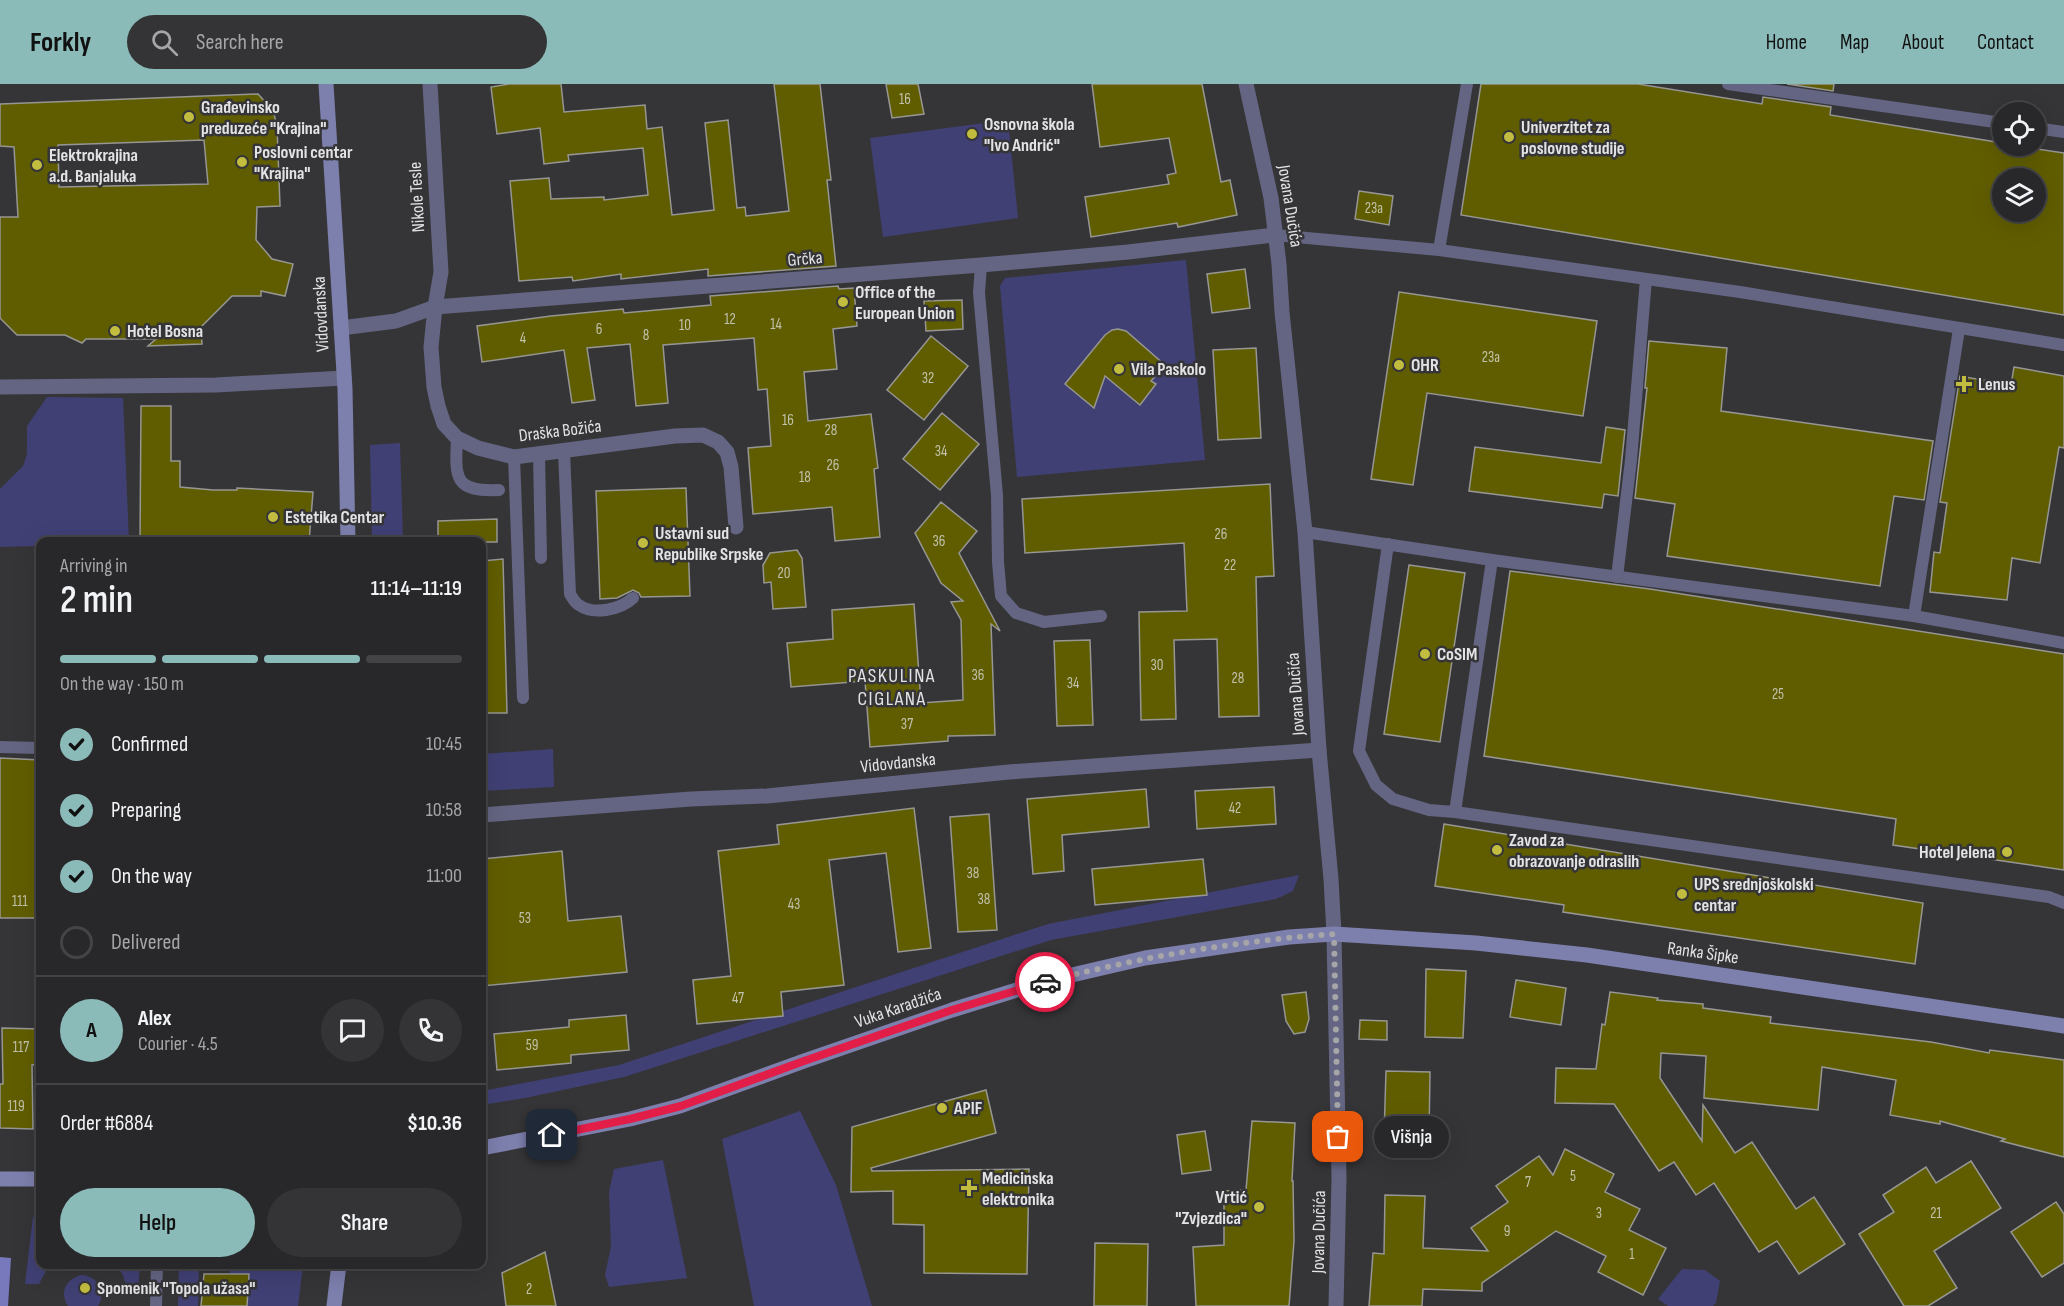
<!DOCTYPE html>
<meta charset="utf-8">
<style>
body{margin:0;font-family:"Sofia Sans Condensed",sans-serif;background:#343436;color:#f1f3f6;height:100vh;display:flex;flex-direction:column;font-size:22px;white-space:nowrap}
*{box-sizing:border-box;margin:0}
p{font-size:20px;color:#a5a6a8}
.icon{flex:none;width:33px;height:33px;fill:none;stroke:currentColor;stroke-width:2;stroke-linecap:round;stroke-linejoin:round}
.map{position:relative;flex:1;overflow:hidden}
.drawer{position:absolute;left:36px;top:453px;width:450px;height:732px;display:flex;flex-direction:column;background:#28282a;border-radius:12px;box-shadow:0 6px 24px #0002,0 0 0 2px #444447}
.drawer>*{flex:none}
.fabs{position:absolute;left:1992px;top:18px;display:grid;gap:12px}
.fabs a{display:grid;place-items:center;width:54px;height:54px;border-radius:50%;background:#28282a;box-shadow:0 6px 24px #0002,0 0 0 2px #444447;font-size:30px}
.pin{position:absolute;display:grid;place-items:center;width:51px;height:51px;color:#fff;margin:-26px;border-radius:12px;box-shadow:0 3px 9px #0006}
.courier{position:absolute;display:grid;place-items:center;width:60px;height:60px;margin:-30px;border:4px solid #e11d48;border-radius:50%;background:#fff;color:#222;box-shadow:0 2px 8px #0007}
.bubble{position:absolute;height:42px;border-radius:21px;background:#28282a;box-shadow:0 6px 24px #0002,0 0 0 2px #444447;font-size:20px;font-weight:600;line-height:42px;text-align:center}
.headline em{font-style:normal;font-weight:600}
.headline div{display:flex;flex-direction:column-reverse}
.headline{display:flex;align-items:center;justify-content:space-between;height:102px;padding:0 24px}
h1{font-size:39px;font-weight:600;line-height:45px}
.bar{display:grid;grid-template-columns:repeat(4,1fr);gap:9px 6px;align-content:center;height:72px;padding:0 24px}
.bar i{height:8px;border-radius:4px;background:#444447}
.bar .on{background:#8bbbb9}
.bar p{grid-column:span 4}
.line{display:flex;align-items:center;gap:15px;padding:0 24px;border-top:2px solid #444447}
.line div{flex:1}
.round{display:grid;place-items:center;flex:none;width:63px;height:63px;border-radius:32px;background:#343436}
ol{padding:0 24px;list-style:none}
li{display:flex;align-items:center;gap:18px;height:66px}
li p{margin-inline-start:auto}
li .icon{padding:6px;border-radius:50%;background:#8bbbb9;color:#111;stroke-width:4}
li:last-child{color:#a5a6a8}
li i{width:33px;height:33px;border:3px solid #444447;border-radius:50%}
.action{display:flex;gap:12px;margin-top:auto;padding:12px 24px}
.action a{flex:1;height:69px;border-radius:36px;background:#8bbbb9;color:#111;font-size:24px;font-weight:600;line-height:69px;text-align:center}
.action a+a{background:#343436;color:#f1f3f6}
header{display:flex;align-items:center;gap:36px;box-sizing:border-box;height:84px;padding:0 30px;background:#8bbbb9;color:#111}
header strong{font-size:28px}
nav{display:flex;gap:33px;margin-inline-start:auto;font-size:21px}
.search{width:420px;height:54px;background:#343436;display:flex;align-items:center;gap:15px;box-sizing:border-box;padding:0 21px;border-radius:33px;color:#a5a6a8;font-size:22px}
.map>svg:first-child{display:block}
</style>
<header>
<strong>Forkly</strong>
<div class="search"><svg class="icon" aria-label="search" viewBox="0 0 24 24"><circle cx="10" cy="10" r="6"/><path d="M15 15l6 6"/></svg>Search here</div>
<nav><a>Home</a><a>Map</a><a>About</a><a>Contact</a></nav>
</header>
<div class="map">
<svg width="2064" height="1222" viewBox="0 0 2064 1222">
<rect width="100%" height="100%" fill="#353538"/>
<!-- green -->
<g fill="#414075">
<path d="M1008 36 1018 134 883 153 870 54Z"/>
<path d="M1186 176 1205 376 1017 393 1000 202 1005 194Z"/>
<path d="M47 313 123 314 129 457 40 458V462L0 463V405L23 382 27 370V342Z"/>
<path d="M400 359 403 457H372L370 361Z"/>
<path d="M553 665 554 703 482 707V670Z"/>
<path d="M1299 791 1293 807 1276 815 1051 856 624 993 525 1014 482 1021V1007L619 981 1048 840Z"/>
<path d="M800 1027 836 1101 872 1222H754L722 1055Z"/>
<path d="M663 1076 687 1194 609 1203 605 1191 611 1163 609 1108 614 1085Z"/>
<path d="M33 1133H40V1180L49 1181 39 1200H25Z"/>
<path d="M116 1181H140L138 1205 127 1206 123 1191Z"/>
<path d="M230 1181H303L298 1222H247L249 1190H230Z"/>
<path d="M179 1182H199L198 1222H178Z"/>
<path d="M1682 1185 1705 1186 1720 1197 1716 1219 1713 1222H1668L1658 1215Z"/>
<path d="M81 1191C98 1192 107 1207 98 1222H68C59 1208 66 1195 81 1191Z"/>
</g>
<!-- water -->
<path fill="#7879bc" d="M0 1173 11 1174 8 1222H0Z"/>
<!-- building -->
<g fill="#605d00" stroke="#969692" stroke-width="1.5" fill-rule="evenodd">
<path d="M509 0H561L564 28 645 21 647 45 662 43 672 131 714 126 705 39 728 36 737 124 745 123 746 132 789 127 774 0H820L831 96H827L836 182 708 192V185L621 195V190L573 197 572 193 519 197 510 97 549 94 551 115 604 113V116L648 111 643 64 568 71 569 77 544 80 540 44 497 50 491 3Z"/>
<path d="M886 0H918L924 30 892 34Z"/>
<path d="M1092 0H1202L1221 98 1230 96 1237 131 1178 143 1177 139 1091 153 1085 113 1169 100 1167 91 1176 89 1169 54 1100 63Z"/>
<path d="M1481 0H1638L1762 20 1763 13 1831 23 1830 31 2002 59V62H2016L2064 69V231L1461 131ZM2002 94H2036V128H2002Z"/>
<path d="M1787 0H1834L1833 7Z"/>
<path d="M258 10 273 26 277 42 280 122 257 123 256 156 272 175 293 180 285 212 261 207V212H232L201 243 202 260 148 262 156 255H86L82 259 65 251H17L0 234V133H18L14 63 0 62V20ZM204 56 208 100 59 103 58 61Z"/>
<path d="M1359 107 1393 112 1389 141 1355 135Z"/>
<path d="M1245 185 1250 224 1212 229 1207 190Z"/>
<path d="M838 202 839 205 854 204 857 242 833 245 837 285 804 288 808 337 871 330 878 384 874 385 880 453 835 457 832 423 753 430 748 364 771 362 767 305 758 306 754 254 663 261 668 319 636 322 630 260 587 264 595 316 572 319 564 266 482 278 477 242 551 232 623 225 624 229 711 221 710 212Z"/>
<path d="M1399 208 1597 237 1583 332 1427 309 1413 401 1371 395Z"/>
<path d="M962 216 963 245 926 247 924 217Z"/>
<path d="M1118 245 1126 247 1165 281 1151 297 1156 300 1140 321 1105 292 1094 324 1065 300 1105 251 1112 246Z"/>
<path d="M931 252 968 282 924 336 887 306Z"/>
<path d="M1649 257 1727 264 1721 327 1933 357 1924 416 1894 412 1880 502 1667 472 1675 420 1635 414 1647 304H1645Z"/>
<path d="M1256 264 1261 354 1218 356 1213 266Z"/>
<path d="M2014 283 2064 292V364L2059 363 2040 479 2012 474 2007 516 1930 508 1934 468 1940 469 1947 419 1940 418 1960 292 2011 301Z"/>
<path d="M141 322H171V377H180V403L213 406H237V404L313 408 309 458H140Z"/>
<path d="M942 329 979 360 940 406 903 375Z"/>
<path d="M1606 343 1625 346 1618 412 1604 410 1602 424 1469 407 1475 363 1601 379Z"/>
<path d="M1270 400 1274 492 1256 493 1259 632 1219 633 1217 555 1174 556 1176 635 1141 636 1139 528 1187 527 1184 459 1025 469 1022 415Z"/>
<path d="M686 404 690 512 641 513 639 509 633 506 617 514 600 515 596 407Z"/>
<path d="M941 418 977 447 959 469 1000 547 991 540 995 651 948 652V657L870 663 865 597 791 603 787 559 833 555 832 526 914 520 921 619 963 616 961 536 951 518 963 517 941 499 915 449Z"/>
<path d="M497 435V458H438V437Z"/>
<path d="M797 466 802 474 806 523 773 525 771 498 764 499 763 481 770 469Z"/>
<path d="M503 475 507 629H482V477Z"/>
<path d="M1409 481 1465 489 1440 658 1384 650Z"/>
<path d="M1510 487 1650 505 2064 570V786L1893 761 1896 735 1484 672Z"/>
<path d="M1090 556 1093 641 1057 642 1054 557Z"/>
<path d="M0 674 40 676V834H0Z"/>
<path d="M1274 703 1276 740 1197 745 1195 707Z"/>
<path d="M1146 705 1149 743 1062 751 1064 787 1033 790 1027 715Z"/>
<path d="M914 724 931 864 898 868 886 769 829 776 844 901 781 908 783 932 697 940 693 896 731 892 718 767 779 760 777 741Z"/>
<path d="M989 730 997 846 958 848 950 733Z"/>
<path d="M1444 740 1923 819 1915 880 1563 828 1564 821 1435 802Z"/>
<path d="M562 767 568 837 621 832 627 888 482 902V775Z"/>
<path d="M1203 775 1207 811 1095 821 1092 785Z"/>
<path d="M1426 885 1466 887 1463 954 1425 953Z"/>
<path d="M1516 896 1566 904 1561 941 1510 933Z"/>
<path d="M1306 908 1309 935 1305 948 1294 950 1286 937 1282 911Z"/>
<path d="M1610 908 1658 914 1657 916 1703 920V924L1771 933 1770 939 1931 958 1989 969 1990 966 2064 976V1073L2001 1057 2005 1055 1940 1037V1040L1890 1031 1896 996 1822 983 1818 1026 1704 1014 1706 972 1661 969 1660 994 1702 1057 1703 1021 1735 1069 1752 1058 1796 1125 1814 1113 1845 1160 1799 1190 1777 1157 1759 1168 1714 1099 1696 1111 1674 1078 1659 1087 1614 1020 1555 1019 1556 984 1596 985 1602 940 1605 941Z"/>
<path d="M626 931 629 966 571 971V979L497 986 494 950 569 943V936Z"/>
<path d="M1360 936 1387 937V956L1359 955Z"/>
<path d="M2 944 40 945V980L32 981 33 1045 0 1044V1000H3Z"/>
<path d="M1386 987 1430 988 1429 1053 1384 1052Z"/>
<path d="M986 1006 996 1049 871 1084 872 1087 1029 1085 1027 1190 924 1189V1141L893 1140V1107L851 1108 852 1043Z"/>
<path d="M1252 1037 1295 1039 1292 1097H1293L1294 1157 1289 1222H1196L1193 1163 1224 1161V1107L1246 1106Z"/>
<path d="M1205 1047 1211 1086 1182 1090 1177 1051Z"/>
<path d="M1565 1065 1614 1090 1605 1108 1640 1125 1629 1146 1666 1164 1643 1211 1598 1188 1606 1172 1556 1147 1482 1199V1207L1423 1205 1422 1222H1369L1373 1169 1384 1170 1385 1111 1425 1112 1423 1164 1488 1167 1471 1144 1508 1118 1496 1102 1539 1072 1553 1091Z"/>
<path d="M1971 1077 2001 1124 1934 1167 1957 1204 1928 1222H1904L1859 1150 1894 1128 1883 1111 1926 1083 1936 1099Z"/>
<path d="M2056 1118 2064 1130V1179L2042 1193 2011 1148Z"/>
<path d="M1095 1159 1148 1160 1147 1222H1094Z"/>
<path d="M545 1168 556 1222H506L502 1189Z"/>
<path d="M204 1190H249L247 1222H201Z"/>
</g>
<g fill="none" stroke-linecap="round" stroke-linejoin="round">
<!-- service -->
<g stroke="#646582" stroke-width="12">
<path d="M1728 0 2002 39"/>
<path d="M2036 44 2064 48"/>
<path d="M1274 151 1439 166 1740 208 2064 261"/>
<path d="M1439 166 1467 0"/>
<path d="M981 181 979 209 997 411 998 478 1001 512 1016 529 1044 538 1101 532"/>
<path d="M457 354C455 394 454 408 499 406"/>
<path d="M564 367 570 510C572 513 575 519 579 521 594 532 621 525 633 514"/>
<path d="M539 370 541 474"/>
<path d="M514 373 523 614"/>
<path d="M1305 448 1492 476 1914 532 2064 559"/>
<path d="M1388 460 1359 667 1376 701 1393 715 1429 726 1455 728 2049 813 2064 819"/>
<path d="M1617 493 1631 376 1646 195"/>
<path d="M1914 532 1959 245"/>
<path d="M0 663 40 664"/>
<path d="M1455 728 1492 476"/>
<path d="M156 1222 157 1180"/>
</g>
<!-- minor -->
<g stroke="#646582" stroke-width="15">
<path d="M430 0 441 188 435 223 431 263 434 303 438 322 444 340 457 354 478 364 514 373 675 352 703 351 718 358 727 368 731 383 736 443"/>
<path d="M341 244 396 237 435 223 981 181 1128 168 1274 151"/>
<path d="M0 303 216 301 344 294"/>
<path d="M482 731 691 715 767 712 1009 688 1319 666"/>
<path d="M1334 850 1339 1094 1336 1222"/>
</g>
<!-- tertiary -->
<path stroke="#646582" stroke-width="15" d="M1246 0 1271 114 1279 180 1282 228 1305 448 1319 666 1331 795 1334 850"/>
<!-- secondary -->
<g stroke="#7d7fad" stroke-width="15">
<path d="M326 0 345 305 348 458"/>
<path d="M482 1064 630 1035 680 1022 804 977 952 926 1046 897 1145 874 1289 853 1334 850 1476 859 1587 871 2064 942"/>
<path d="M0 1095H40"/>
<path d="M334 1222 339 1180"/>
</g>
</g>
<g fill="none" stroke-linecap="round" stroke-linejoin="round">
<!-- done -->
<path stroke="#a6a6a8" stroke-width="6" stroke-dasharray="0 10.8" d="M1045 898C1140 873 1236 857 1334 850L1338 1053"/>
<!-- route -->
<path stroke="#e11d48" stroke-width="8" d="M552 1051 630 1035 681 1022 804 977 952 926 1045 898"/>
</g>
<!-- markers -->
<g fill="#c2bd3f" stroke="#353538" stroke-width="2">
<circle cx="189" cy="33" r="6"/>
<circle cx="972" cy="50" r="6"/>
<circle cx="1509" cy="53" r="6"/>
<circle cx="242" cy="78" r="6"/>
<circle cx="37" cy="81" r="6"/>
<circle cx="843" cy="218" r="6"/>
<circle cx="115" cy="247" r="6"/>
<circle cx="1399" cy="281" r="6"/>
<circle cx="1119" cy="285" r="6"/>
<path d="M1961 291h6v6h6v6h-6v6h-6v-6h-6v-6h6z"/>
<circle cx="273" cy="433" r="6"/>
<circle cx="643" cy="459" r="6"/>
<circle cx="1425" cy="570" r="6"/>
<circle cx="1497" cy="766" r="6"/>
<circle cx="2007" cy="768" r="6"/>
<circle cx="1682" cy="810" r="6"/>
<circle cx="942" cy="1024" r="6"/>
<path d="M966 1095h6v6h6v6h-6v6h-6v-6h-6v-6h6z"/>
<circle cx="1259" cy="1123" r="6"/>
<circle cx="85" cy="1204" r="6"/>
</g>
<g text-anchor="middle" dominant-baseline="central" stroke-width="5" stroke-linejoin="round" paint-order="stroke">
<!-- number labels -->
<g font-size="15" fill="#c2c2ac">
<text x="905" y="15">16</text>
<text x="1374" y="124">23a</text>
<text x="730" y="235">12</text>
<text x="776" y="240">14</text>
<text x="685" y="241">10</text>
<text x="599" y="245">6</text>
<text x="646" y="251">8</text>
<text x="523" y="254">4</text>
<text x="1491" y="273">23a</text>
<text x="928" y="294">32</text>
<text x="788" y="336">16</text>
<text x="831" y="346">28</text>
<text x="941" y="367">34</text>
<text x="833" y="381">26</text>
<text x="805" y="393">18</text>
<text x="1221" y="450">26</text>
<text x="939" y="457">36</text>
<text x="1230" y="481">22</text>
<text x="784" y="489">20</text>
<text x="1157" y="581">30</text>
<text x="978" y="591">36</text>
<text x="1238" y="594">28</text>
<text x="1073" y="599">34</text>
<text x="1778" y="610">25</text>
<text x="907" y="640">37</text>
<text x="1235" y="724">42</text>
<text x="973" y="789">38</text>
<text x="984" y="815">38</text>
<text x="20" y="817">111</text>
<text x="794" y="820">43</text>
<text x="525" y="834">53</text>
<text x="738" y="914">47</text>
<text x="532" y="961">59</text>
<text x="21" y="963">117</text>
<text x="16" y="1022">119</text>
<text x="1573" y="1092">5</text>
<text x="1528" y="1098">7</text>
<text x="1599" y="1129">3</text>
<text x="1936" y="1129">21</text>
<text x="1507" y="1147">9</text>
<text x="1632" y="1170">1</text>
<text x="529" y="1205">2</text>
</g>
<!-- poi labels -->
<g font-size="18" font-weight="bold" fill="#e3e3e5" stroke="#353538" text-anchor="start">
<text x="201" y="23">Građevinsko<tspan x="201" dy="21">preduzeće "Krajina"</tspan></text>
<text x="984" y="40">Osnovna škola<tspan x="984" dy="21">"Ivo Andrić"</tspan></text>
<text x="1521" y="43">Univerzitet za<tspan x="1521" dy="21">poslovne studije</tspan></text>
<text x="254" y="68">Poslovni centar<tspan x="254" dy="21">"Krajina"</tspan></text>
<text x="49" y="71">Elektrokrajina<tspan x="49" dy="21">a.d. Banjaluka</tspan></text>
<text x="855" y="208">Office of the<tspan x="855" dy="21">European Union</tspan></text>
<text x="127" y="247">Hotel Bosna</text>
<text x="1411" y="281">OHR</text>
<text x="1131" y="285">Vila Paskolo</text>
<text x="1978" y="300">Lenus</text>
<text x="285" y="433">Estetika Centar</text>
<text x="655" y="449">Ustavni sud<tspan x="655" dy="21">Republike Srpske</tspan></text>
<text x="1437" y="570">CoSIM</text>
<text x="1509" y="756">Zavod za<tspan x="1509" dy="21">obrazovanje odraslih</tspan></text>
<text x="1995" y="768" text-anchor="end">Hotel Jelena</text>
<text x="1694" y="800">UPS srednjoškolski<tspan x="1694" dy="21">centar</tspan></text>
<text x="954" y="1024">APIF</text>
<text x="982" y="1094">Medicinska<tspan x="982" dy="21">elektronika</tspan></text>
<text x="1247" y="1113" text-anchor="end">Vrtić<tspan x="1247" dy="21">"Zvjezdica"</tspan></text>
<text x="97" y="1204">Spomenik "Topola užasa"</text>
</g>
<!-- street labels -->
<g font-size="18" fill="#e3e3e5" stroke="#353538">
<text transform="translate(417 113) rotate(-93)">Nikole Tesle</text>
<text transform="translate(1290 122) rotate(81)">Jovana Dučića</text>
<text transform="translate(805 175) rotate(-5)">Grčka</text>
<text transform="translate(321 230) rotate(-93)">Vidovdanska</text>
<text transform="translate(560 347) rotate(-7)">Draška Božića</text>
<text transform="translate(1296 610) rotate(-94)">Jovana Dučića</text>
<text transform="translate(898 679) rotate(-6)">Vidovdanska</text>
<text transform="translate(1703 869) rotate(8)">Ranka Šipke</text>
<text transform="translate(898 924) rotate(-19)">Vuka Karadžića</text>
<text transform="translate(1319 1148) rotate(-89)">Jovana Dučića</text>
</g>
<!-- neighbourhood labels -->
<g font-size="20" letter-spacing="1.5" fill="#e3e3e5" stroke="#353538">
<text x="892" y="592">PASKULINA<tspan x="892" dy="23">CIGLANA</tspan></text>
</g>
</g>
</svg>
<div class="fabs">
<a><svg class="icon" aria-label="locate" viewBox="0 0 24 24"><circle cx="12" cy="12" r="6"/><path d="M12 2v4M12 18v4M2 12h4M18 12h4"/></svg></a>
<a><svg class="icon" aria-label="layers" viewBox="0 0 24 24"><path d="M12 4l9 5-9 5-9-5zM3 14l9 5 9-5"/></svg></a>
</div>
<div class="pin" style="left:1338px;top:1053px;background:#ea580c"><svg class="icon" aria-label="bag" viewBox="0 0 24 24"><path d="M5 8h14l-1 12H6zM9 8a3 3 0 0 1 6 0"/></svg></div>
<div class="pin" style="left:552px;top:1051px;background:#1f2937"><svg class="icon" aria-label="home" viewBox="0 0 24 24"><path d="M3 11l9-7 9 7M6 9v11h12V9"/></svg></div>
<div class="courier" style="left:1045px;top:898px"><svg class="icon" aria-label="car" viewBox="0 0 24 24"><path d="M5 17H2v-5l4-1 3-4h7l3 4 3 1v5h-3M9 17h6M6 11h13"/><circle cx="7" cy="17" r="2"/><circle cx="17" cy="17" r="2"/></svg></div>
<div class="bubble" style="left:1374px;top:1032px;width:75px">Višnja</div>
<section class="drawer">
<div class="headline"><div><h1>2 min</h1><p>Arriving in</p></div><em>11:14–11:19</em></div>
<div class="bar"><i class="on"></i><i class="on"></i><i class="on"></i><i></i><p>On the way · 150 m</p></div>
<ol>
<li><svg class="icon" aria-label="check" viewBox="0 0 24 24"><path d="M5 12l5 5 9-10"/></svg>Confirmed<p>10:45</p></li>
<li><svg class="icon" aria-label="check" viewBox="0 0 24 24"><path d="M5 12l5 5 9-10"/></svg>Preparing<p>10:58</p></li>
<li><svg class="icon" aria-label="check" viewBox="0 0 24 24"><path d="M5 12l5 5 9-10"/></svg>On the way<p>11:00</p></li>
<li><i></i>Delivered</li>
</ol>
<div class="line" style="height:108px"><b class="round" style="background:#8bbbb9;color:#111">A</b><div><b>Alex</b><p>Courier · 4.5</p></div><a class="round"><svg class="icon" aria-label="chat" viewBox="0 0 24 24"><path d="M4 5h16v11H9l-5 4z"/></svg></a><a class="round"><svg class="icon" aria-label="phone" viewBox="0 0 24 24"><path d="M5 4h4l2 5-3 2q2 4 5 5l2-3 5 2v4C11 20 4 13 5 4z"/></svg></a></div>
<div class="line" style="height:78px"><div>Order #6884</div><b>$10.36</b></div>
<div class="action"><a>Help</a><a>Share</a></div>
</section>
</div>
